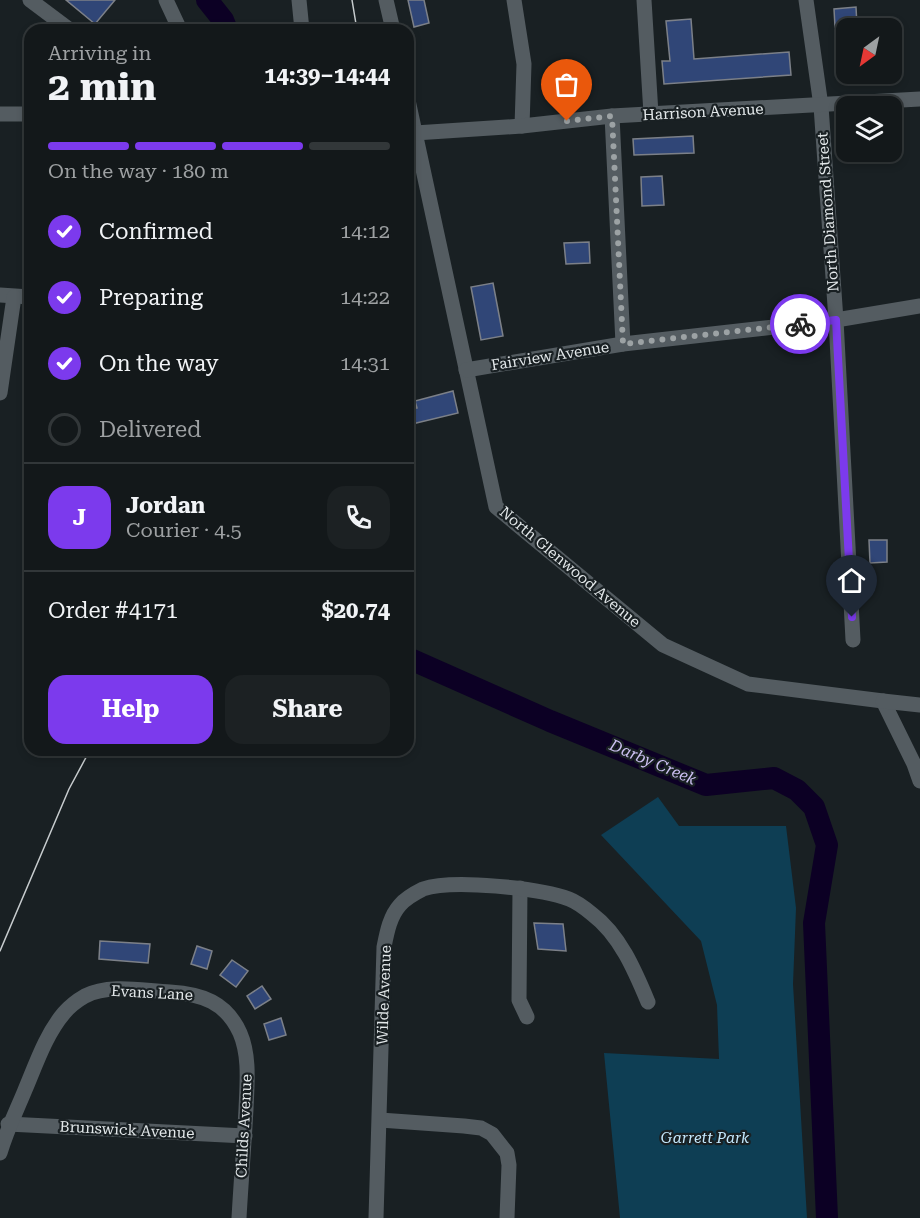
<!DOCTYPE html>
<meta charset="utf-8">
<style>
body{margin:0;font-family:"Roboto Serif",serif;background:#1c2123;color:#f1f3f6;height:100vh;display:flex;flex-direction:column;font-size:22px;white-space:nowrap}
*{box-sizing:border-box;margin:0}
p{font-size:20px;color:#9da0a2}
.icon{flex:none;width:33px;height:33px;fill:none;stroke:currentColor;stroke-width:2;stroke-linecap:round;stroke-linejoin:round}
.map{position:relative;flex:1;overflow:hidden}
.panel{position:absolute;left:24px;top:24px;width:390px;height:732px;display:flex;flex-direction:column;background:#13181a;border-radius:18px;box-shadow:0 3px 9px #0003,0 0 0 2px #323739}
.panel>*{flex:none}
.needle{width:39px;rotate:213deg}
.controls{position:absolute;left:836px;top:18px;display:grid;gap:12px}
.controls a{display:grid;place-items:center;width:66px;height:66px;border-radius:12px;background:#13181a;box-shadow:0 3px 9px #0003,0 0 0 2px #323739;font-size:30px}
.pin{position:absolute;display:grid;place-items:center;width:51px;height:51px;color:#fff;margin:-62px -26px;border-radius:50% 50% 50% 0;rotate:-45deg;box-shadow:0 0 6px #0007}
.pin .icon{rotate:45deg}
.courier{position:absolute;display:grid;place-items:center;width:60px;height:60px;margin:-30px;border:4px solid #7c3aed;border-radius:50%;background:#fff;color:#222;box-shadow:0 2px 8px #0007}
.overview em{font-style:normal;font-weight:700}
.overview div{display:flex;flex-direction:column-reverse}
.overview{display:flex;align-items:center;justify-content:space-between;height:102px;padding:0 24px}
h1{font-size:39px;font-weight:700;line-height:45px}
.bar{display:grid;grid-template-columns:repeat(4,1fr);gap:9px 6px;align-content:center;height:72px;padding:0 24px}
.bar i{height:8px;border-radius:4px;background:#323739}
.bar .active{background:#7c3aed}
.bar p{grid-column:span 4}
.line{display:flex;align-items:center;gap:15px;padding:0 24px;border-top:2px solid #323739}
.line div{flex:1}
.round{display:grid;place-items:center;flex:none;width:63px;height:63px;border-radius:18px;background:#1c2123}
ol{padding:0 24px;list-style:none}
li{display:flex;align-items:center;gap:18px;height:66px}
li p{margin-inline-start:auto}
li .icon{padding:6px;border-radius:50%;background:#7c3aed;color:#fff;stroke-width:4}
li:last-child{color:#9da0a2}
li i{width:33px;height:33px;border:3px solid #323739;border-radius:50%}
.cta{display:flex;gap:12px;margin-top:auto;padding:12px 24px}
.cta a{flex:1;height:69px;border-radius:18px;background:#7c3aed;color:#fff;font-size:24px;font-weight:700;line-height:69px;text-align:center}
.cta a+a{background:#1c2123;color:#f1f3f6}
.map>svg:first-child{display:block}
</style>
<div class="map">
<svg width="920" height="1218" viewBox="0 0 920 1218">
<rect width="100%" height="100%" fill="#192023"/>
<!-- green -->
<path fill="#0e3e54" d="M658 797 679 826H786L796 908 793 984 807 1218H620L604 1053 719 1059 717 1005 701 941 601 835Z"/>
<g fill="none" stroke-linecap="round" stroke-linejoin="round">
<!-- river -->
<g stroke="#0c0024" stroke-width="22">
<path d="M207 0 223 20 227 30"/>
<path d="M408 658 550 721 706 785 774 778 797 790 814 807 827 845 814 923 827 1218"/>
</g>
</g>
<!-- building -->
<g fill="#304677" stroke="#7c8088" stroke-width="1.5">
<path d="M66 0H115L95 24Z"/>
<path d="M408 0H424L429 23 414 27Z"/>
<path d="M856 7 857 26 835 27 834 9Z"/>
<path d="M691 19 694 59 789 52 791 75 664 84 662 61H670L666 21Z"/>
<path d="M693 136 694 153 634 155 633 139Z"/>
<path d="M662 176 664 205 642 206 641 177Z"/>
<path d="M589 242 590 263 566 264 564 243Z"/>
<path d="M493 283 503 336 481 340 471 287Z"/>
<path d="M453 391 458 413 408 425V410L417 408 415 401Z"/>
<path d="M869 540H887V562L870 563Z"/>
<path d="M534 923 563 924 566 951 538 949Z"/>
<path d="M100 941 150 944 148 963 99 959Z"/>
<path d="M197 946 212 951 207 969 191 964Z"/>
<path d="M232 960 248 971 236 987 220 975Z"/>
<path d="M262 986 271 999 255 1009 247 996Z"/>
<path d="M281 1018 286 1035 269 1040 264 1024Z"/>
</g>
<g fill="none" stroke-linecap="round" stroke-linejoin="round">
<!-- street -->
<g stroke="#545c61" stroke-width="15">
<path d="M30 0 70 30"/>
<path d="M166 0 180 30"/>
<path d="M299 0 302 30"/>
<path d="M386 0 393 30"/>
<path d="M514 0 524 64 522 126"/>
<path d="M644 0 651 114"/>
<path d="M806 0 821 106 836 320 853 640"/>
<path d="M408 100 496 507 663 645 748 684 883 701 914 764 920 781"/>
<path d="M0 114H30"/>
<path d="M612 116 623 344"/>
<path d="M415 133 522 126 612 116 920 99"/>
<path d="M0 295 30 297"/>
<path d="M466 370 623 344 836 320 920 306"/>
<path d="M0 393 14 297"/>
<path d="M883 701 920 705"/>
<path d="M520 888 519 1000 527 1017"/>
<path d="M380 1120 464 1126 481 1128 492 1134 507 1153 509 1165 507 1218"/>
<path d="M8 1124 245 1136"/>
<path d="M0 1153C7 1129 16 1112 25 1090 36 1064 46 1034 64 1013 70 1006 78 1000 85 996 110 983 144 991 170 992 202 994 226 1002 240 1033 250 1056 247 1084 246 1109 244 1146 241 1182 239 1218"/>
<path d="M376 1218 384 947C387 932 390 916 400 905 405 899 417 892 423 889 452 879 540 888 569 899 577 902 586 909 592 914 620 935 635 971 648 1002"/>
</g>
<!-- tram -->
<g stroke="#c7ccce" stroke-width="1.5">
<path d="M352 0 357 30"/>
<path d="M0 951 69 789 90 750"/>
</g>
</g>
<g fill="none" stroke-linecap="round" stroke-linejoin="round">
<!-- done -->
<path stroke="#9ca2a4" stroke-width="6" stroke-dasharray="0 10.8" d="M567 121 612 116 623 344 800 324"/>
<!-- route -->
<path stroke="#7c3aed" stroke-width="8" d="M800 324 836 320 852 617"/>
</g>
<g text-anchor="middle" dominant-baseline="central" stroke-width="4.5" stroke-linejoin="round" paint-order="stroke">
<!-- street labels -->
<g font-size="15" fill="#e3e8ea" stroke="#192023">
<text transform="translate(703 112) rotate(-3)">Harrison Avenue</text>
<text transform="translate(828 212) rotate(-94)">North Diamond Street</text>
<text transform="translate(550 356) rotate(-9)">Fairview Avenue</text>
<text transform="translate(570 567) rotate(40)">North Glenwood Avenue</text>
<text transform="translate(152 993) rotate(3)">Evans Lane</text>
<text transform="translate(384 995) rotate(-88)">Wilde Avenue</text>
<text transform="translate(244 1126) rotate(-87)">Childs Avenue</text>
<text transform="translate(127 1130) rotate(3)">Brunswick Avenue</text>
</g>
<!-- park labels -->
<g font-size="15" font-style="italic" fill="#c5e9fe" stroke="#192023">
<text x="705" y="1138">Garrett Park</text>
</g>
<!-- water labels -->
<g font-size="16" font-style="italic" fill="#ccc0f2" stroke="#192023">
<text transform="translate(653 762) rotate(23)">Darby Creek</text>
</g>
</g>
</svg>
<div class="controls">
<a><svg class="needle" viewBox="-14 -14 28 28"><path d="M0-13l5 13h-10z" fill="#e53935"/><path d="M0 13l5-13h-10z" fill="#9da0a2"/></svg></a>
<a><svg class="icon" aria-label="layers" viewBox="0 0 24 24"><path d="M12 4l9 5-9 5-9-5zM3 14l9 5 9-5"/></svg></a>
</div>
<div class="pin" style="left:567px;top:121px;background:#ea580c"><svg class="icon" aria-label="bag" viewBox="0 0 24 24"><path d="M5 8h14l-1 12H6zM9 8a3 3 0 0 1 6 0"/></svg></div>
<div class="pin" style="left:852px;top:617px;background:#1f2937"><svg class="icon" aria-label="home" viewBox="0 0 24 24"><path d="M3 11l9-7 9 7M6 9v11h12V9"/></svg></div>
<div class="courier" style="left:800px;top:324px"><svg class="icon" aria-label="bike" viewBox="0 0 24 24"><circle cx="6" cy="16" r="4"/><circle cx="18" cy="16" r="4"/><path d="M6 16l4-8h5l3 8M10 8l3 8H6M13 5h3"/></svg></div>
<section class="panel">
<div class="overview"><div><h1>2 min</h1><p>Arriving in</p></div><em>14:39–14:44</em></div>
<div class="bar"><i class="active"></i><i class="active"></i><i class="active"></i><i></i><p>On the way · 180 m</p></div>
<ol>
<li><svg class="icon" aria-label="check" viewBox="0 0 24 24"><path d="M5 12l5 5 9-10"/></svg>Confirmed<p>14:12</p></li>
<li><svg class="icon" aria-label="check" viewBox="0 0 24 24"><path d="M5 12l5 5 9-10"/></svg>Preparing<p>14:22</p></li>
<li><svg class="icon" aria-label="check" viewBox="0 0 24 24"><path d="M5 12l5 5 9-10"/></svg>On the way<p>14:31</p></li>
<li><i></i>Delivered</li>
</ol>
<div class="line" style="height:108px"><b class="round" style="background:#7c3aed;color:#fff">J</b><div><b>Jordan</b><p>Courier · 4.5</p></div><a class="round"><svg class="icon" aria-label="phone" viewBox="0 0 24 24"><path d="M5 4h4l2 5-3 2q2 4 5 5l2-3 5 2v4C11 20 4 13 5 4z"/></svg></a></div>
<div class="line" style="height:78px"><div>Order #4171</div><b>$20.74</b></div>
<div class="cta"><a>Help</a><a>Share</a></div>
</section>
</div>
